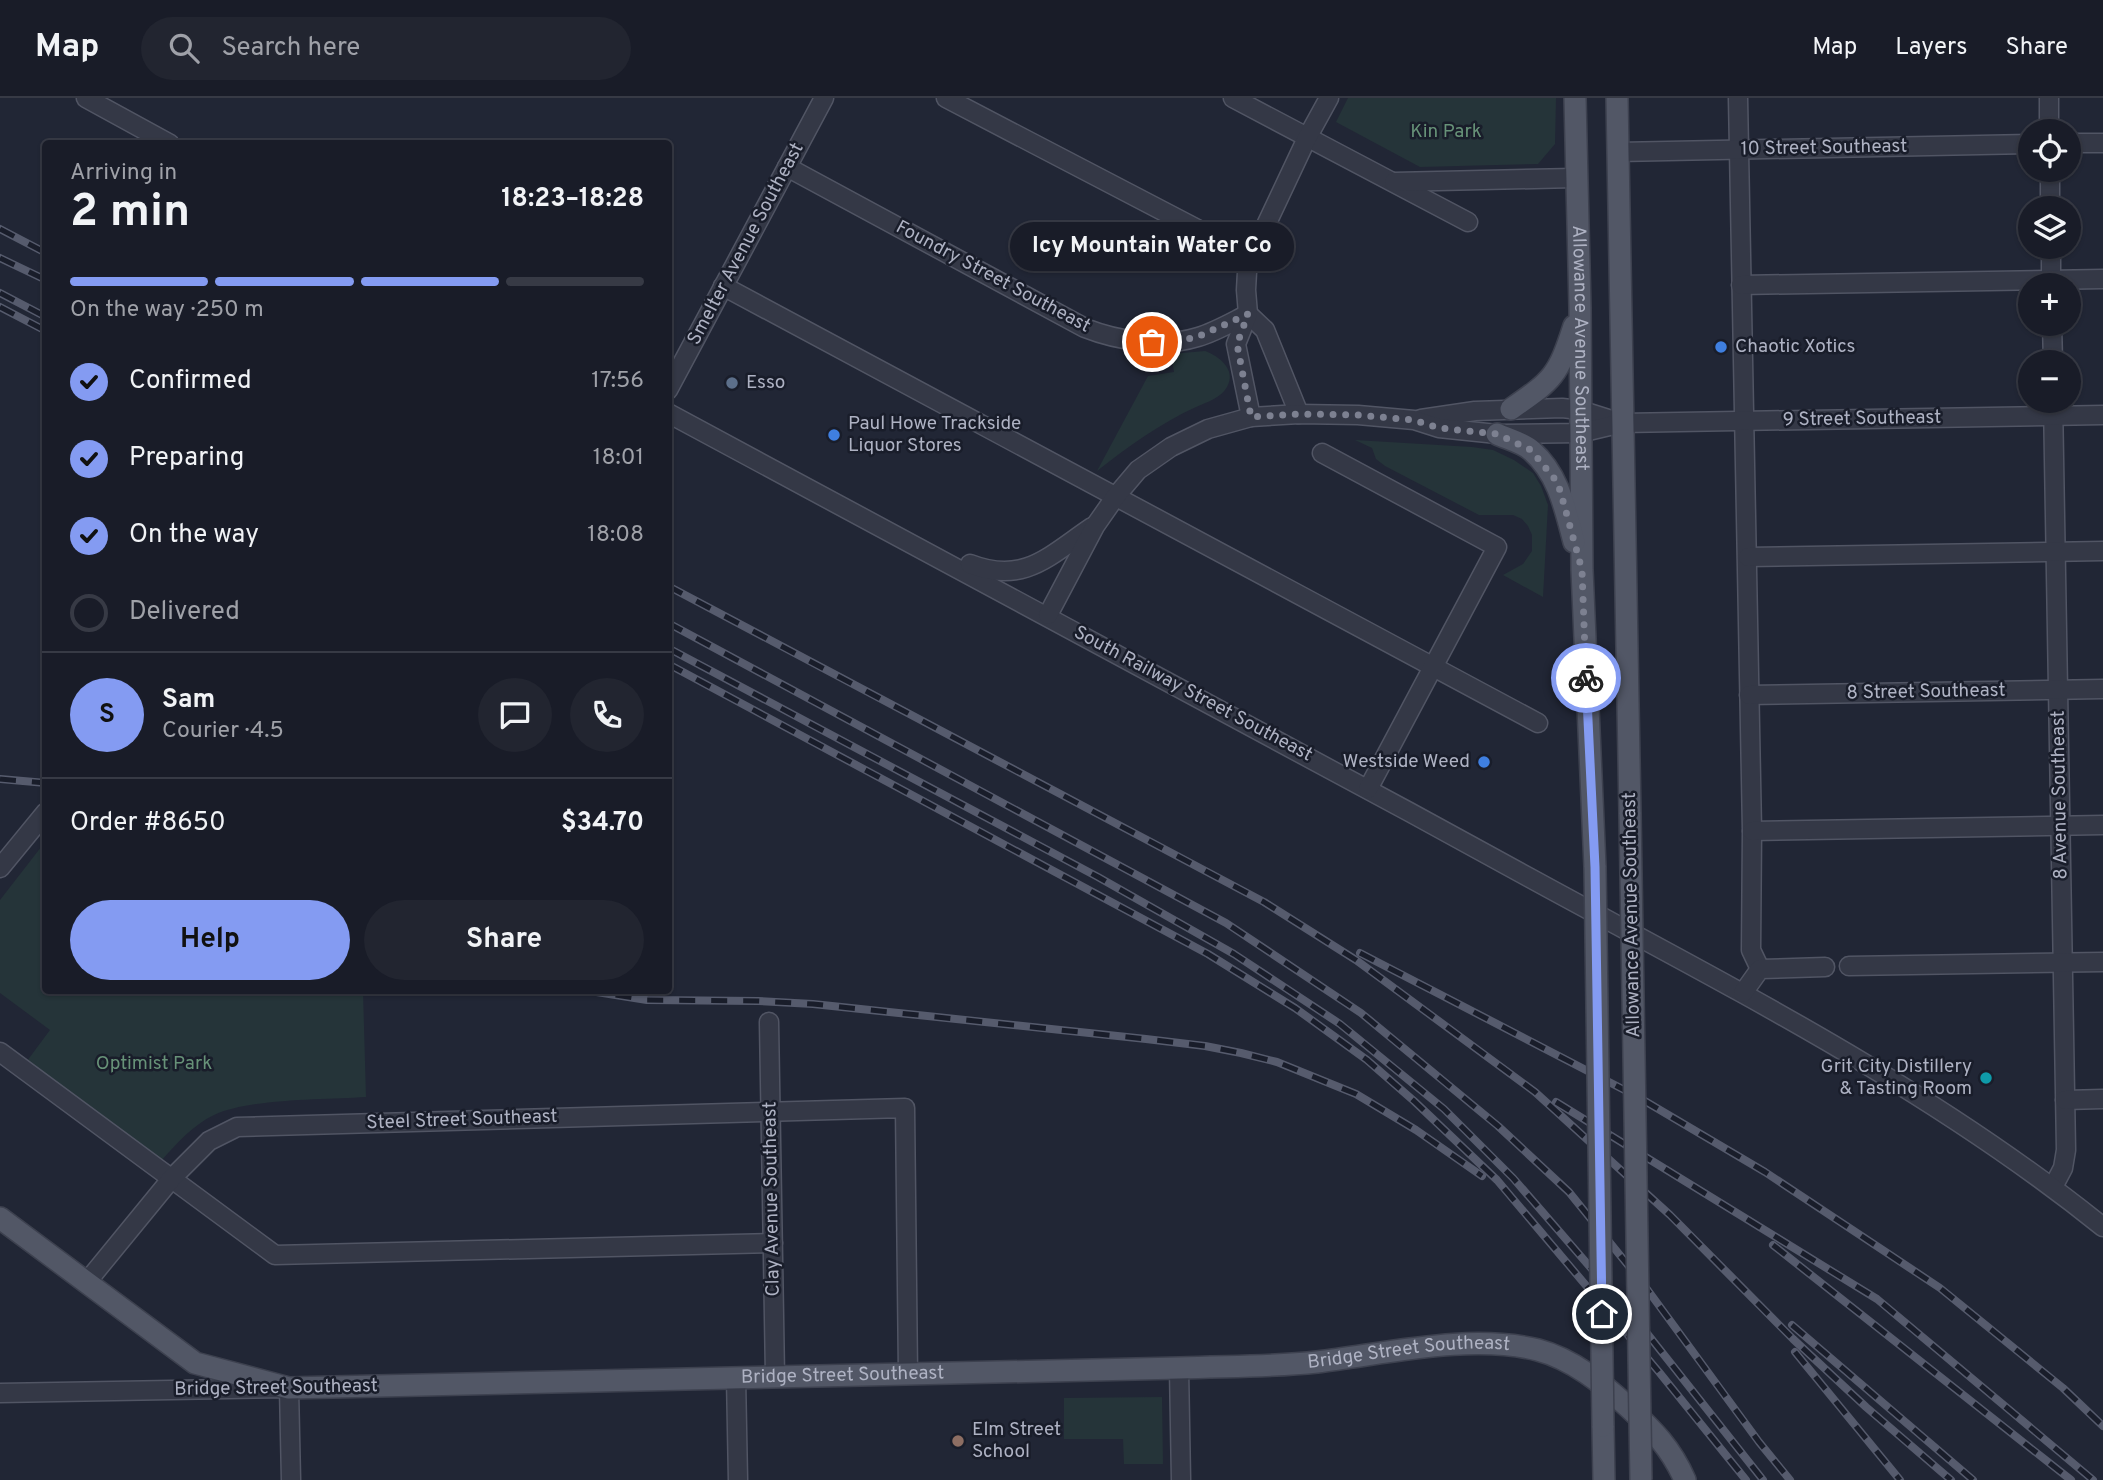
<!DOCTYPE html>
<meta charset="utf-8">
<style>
body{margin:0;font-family:Overpass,sans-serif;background:#222530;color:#f1f3f6;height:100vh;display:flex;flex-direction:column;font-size:26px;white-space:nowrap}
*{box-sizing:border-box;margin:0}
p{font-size:23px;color:#9fa1a8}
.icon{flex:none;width:38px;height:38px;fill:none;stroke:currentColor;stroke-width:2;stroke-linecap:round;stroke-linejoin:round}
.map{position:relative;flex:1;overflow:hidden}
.panel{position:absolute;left:42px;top:42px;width:630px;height:854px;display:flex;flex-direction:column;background:#191c28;border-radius:7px;box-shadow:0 2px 5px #0004,0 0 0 2px #373a45}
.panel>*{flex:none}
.fabs{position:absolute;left:2018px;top:21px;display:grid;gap:14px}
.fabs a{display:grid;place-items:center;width:63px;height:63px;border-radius:50%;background:#191c28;box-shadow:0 2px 5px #0004,0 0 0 2px #373a45;font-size:35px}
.pin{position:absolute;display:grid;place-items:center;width:60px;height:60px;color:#fff;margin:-30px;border:4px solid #fff;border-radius:50%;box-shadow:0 2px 7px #0007}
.courier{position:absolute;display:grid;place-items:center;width:70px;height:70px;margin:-35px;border:5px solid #849bf2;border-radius:50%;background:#fff;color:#222;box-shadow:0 2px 9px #0007}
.bubble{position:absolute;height:49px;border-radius:24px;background:#191c28;box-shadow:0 2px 5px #0004,0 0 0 2px #373a45;font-size:23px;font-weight:700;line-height:49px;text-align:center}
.head em{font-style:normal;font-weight:700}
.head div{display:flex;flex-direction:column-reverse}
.head{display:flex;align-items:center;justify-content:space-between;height:119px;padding:0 28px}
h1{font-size:46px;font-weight:700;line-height:52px}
.bar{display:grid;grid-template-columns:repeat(4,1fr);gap:10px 7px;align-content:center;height:84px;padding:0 28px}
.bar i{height:9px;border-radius:5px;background:#373a45}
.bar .selected{background:#849bf2}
.bar p{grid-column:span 4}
.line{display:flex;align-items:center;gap:18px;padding:0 28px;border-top:2px solid #373a45}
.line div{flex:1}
.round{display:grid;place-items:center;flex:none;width:74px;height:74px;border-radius:37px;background:#222530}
ol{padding:0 28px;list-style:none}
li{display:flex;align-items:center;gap:21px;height:77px}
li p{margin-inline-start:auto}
li .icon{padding:7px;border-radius:50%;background:#849bf2;color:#111;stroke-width:4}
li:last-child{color:#9fa1a8}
li i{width:38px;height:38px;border:4px solid #373a45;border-radius:50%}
.primary-button{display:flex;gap:14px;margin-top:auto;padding:14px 28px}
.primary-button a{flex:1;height:80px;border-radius:42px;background:#849bf2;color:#111;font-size:28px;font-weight:700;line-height:80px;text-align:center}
.primary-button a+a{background:#222530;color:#f1f3f6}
header{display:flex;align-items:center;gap:42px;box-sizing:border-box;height:98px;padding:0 35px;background:#191c28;border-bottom:2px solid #373a45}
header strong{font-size:33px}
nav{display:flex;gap:38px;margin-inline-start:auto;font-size:24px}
.search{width:490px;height:63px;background:#222530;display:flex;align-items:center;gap:18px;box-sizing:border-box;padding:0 24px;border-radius:38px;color:#9fa1a8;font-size:26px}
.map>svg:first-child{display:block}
</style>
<header>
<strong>Map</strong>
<div class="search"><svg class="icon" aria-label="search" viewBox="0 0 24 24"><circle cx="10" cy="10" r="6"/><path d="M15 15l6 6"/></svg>Search here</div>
<nav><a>Map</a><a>Layers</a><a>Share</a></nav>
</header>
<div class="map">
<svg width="2103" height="1382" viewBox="0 0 2103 1382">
<rect width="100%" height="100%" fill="#212635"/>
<!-- green -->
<g fill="#253439">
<path d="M1348 0H1556L1555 46 1538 66 1420 69 1336 24Z"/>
<path d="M1205 253C1219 258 1237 272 1227 289 1221 300 1207 304 1196 309 1159 326 1129 348 1097 373L1148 278 1174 274 1171 256Z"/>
<path d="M1355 342 1472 349 1493 352 1514 362 1533 375 1541 388 1548 407 1543 499 1503 477 1523 466 1532 453V437L1528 428 1522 421 1513 417H1479L1385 368 1376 361 1372 350Z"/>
<path d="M45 744 46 892 363 893 366 999C324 1002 251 1000 214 1017 193 1027 177 1045 161 1063L27 963 50 932 0 895V802Z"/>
<path d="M1162 1299 1163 1366H1124L1123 1341H1064V1300Z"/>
</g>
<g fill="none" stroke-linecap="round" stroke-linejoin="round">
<!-- minor casing -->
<g stroke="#515564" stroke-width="21">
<g id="minor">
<path d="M86 0 170 46"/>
<path d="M946 0 1251 159"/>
<path d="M1233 0 1468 124"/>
<path d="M1738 0 1752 733 1751 852 1760 871"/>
<path d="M2049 0V33"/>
<path d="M2068 45H2103"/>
<path d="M1618 54 2030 46"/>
<path d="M787 69 1085 230C1118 243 1163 250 1198 239 1215 234 1232 224 1248 216"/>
<path d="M2050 72V110"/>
<path d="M1394 84 1575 80"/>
<path d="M2051 149V187"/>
<path d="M1741 187 2103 181"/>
<path d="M723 188 1538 625"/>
<path d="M1248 216 1265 232 1299 316"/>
<path d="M2052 226 2053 264"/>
<path d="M668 292 824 0"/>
<path d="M2053 303 2066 1052 2063 1070 2053 1089"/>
<path d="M668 315C956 470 1244 623 1530 780 1726 887 1928 988 2103 1129"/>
<path d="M1251 319 1236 246 1248 216 1246 192 1247 174 1251 159 1307 40 1329 0"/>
<path d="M1421 321 1475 313 1562 310 1580 312 1621 325"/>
<path d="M1322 355 1497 449 1368 691"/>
<path d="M1748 459 2103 453"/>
<path d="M970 466C1024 487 1049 458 1092 429"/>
<path d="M1048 517 1095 428 1116 398 1138 372 1171 349 1208 331 1251 319 1299 316 1358 317 1414 322 1439 330 1497 336 1580 335 1622 325 2103 317"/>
<path d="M1749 597 2103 591"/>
<path d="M1752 733 2103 727"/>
<path d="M0 770 46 714"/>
<path d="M1849 868 2103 864"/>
<path d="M1743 895 1760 871 1825 869"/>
<path d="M769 924 775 1278"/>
<path d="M0 954 275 1157 773 1145"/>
<path d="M2065 1002 2103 1001"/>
<path d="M86 1185 172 1080 209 1043 237 1029 905 1010 908 1276"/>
<path d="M1179 1270 1181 1382"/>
<path d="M736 1279 738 1382"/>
<path d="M0 1295 289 1290 291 1382"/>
</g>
</g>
<!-- major casing -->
<g stroke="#3d414f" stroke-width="24">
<g id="major">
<path id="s1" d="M1575 0 1580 210 1582 472 1595 769"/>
<path d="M1617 0 1630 716"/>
<path d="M1511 311C1553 282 1558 278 1574 228"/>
<path d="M1497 336C1508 341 1524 345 1532 353 1559 377 1565 411 1574 444"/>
<path id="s2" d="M0 1120 195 1265 289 1290 1179 1270C1225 1268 1271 1269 1317 1264 1385 1256 1470 1235 1538 1252 1572 1261 1602 1285 1627 1308 1653 1332 1671 1350 1685 1382"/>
<path d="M1603 1328 1604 1382"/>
</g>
</g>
<!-- minor -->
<use href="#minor" stroke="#343846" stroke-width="18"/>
<!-- major -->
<use href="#major" stroke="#525766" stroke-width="21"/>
<!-- rail casing -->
<g stroke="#565b6d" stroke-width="8">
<g id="rail">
<path d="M0 131 46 155"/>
<path d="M0 160 46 182"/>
<path d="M0 195 46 219"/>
<path d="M0 209 46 233"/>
<path d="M668 488 1264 804 1356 862 1535 994 1670 1117 1793 1241 1866 1309 1951 1382"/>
<path d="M668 525 1226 825 1361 915 1498 1028 1569 1094 1644 1187 1759 1344 1790 1382"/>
<path d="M668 550 1098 779 1234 856 1340 926 1444 1011 1513 1080 1642 1229 1763 1382"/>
<path d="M668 566 1208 856 1295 910 1367 962 1414 1003 1497 1082 1659 1274 1746 1382"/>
<path d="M0 681 46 685"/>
<path d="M1360 855 1638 999 1765 1074 1940 1190 2063 1290 2103 1328"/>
<path d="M584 892 647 902 758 903 813 906 1146 941 1205 948 1241 955 1277 964 1356 996 1416 1032 1482 1078"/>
<path d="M1556 1004 1877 1201 2093 1382"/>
<path d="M1773 1147 2071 1382"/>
<path d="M1792 1227 1973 1382"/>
<path d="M1795 1254 1900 1382"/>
</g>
</g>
<!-- rail -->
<use href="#rail" stroke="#191d2a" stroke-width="5" stroke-dasharray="16" stroke-linecap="butt"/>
<!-- major-bridge casing -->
<g stroke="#3d414f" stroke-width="24" stroke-linecap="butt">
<g id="major-bridge">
<path d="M1630 716 1641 1382"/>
<path d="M1595 769 1603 1328"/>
</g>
</g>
<!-- major-bridge -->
<use href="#major-bridge" stroke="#525766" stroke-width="21"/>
</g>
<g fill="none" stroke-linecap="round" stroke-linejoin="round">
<!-- done -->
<path stroke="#7d8191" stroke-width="7" stroke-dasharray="0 12.6" d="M1152 244 1195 240 1248 216 1237 246 1251 319 1299 316 1358 317 1414 322 1439 330 1497 336 1531 352 1554 380 1560 392 1582 472 1586 580"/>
<!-- route -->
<path stroke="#849bf2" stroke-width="9" d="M1586 580 1595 769 1602 1216"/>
</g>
<!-- markers -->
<g fill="#3f7fe0" stroke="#191d2a" stroke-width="2.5">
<circle cx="1721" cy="249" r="7"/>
<circle cx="834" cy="337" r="7"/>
<circle cx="1484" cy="664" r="7"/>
</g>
<circle fill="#5c6f8a" stroke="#191d2a" stroke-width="2.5" cx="732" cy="285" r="7"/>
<circle fill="#0f9aa8" stroke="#191d2a" stroke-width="2.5" cx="1986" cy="980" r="7"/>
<circle fill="#8d6e63" stroke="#191d2a" stroke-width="2.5" cx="958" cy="1343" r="7"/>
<g text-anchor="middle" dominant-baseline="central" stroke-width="5" stroke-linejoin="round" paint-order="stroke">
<!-- park labels -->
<g font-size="19" fill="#679278" stroke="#191d2a">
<text x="1446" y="34">Kin Park</text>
<text x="154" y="966">Optimist Park</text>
</g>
<!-- street labels -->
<g font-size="19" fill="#aeb2c3" stroke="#191d2a">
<text transform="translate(1824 50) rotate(-1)">10 Street Southeast</text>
<text transform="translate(746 146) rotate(-62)">Smelter Avenue Southeast</text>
<text transform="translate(993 179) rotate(28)">Foundry Street Southeast</text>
<text stroke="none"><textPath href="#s1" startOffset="250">Allowance Avenue Southeast</textPath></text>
<text transform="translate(1862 321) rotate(-1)">9 Street Southeast</text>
<text transform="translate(1926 594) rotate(-1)">8 Street Southeast</text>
<text transform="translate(1193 596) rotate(28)">South Railway Street Southeast</text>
<text transform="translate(2060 697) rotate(-91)">8 Avenue Southeast</text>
<text transform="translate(1632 817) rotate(-91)">Allowance Avenue Southeast</text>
<text transform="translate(462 1022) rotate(-2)">Steel Street Southeast</text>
<text transform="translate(772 1101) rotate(-91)">Clay Avenue Southeast</text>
<text stroke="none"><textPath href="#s2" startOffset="1461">Bridge Street Southeast</textPath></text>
<text stroke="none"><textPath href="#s2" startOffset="894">Bridge Street Southeast</textPath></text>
<text transform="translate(276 1290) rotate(-1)">Bridge Street Southeast</text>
</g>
<!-- poi labels -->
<g font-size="19" fill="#aeb2c3" stroke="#191d2a" text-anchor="start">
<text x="1735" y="249">Chaotic Xotics</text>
<text x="746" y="285">Esso</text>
<text x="848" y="326">Paul Howe Trackside<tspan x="848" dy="22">Liquor Stores</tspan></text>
<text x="1470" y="664" text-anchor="end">Westside Weed</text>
<text x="1972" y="969" text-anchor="end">Grit City Distillery<tspan x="1972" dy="22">&amp; Tasting Room</tspan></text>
<text x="972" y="1332">Elm Street<tspan x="972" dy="22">School</tspan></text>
</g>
</g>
</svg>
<div class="fabs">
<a><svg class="icon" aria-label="locate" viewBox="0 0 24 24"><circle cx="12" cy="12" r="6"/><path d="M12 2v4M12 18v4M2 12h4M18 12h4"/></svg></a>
<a><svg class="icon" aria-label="layers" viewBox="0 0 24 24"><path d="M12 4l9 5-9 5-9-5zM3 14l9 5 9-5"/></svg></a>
<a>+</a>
<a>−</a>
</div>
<div class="pin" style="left:1152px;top:244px;background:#ea580c"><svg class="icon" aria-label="bag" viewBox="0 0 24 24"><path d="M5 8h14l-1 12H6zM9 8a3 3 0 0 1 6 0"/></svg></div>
<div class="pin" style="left:1602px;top:1216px;background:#1f2937"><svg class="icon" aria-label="home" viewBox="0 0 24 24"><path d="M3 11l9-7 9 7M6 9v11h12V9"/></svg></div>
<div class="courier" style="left:1586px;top:580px"><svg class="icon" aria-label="bike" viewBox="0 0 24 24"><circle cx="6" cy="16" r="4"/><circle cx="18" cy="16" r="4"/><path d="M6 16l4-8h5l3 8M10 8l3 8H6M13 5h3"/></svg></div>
<div class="bubble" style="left:1010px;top:124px;width:284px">Icy Mountain Water Co</div>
<section class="panel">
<div class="head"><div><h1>2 min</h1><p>Arriving in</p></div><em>18:23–18:28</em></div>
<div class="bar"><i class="selected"></i><i class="selected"></i><i class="selected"></i><i></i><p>On the way · 250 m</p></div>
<ol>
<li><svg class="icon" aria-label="check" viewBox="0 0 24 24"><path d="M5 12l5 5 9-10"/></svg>Confirmed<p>17:56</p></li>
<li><svg class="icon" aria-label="check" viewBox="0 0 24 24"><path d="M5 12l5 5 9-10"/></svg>Preparing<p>18:01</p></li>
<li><svg class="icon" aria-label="check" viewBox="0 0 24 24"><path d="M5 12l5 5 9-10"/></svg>On the way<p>18:08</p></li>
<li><i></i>Delivered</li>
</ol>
<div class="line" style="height:126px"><b class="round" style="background:#849bf2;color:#111">S</b><div><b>Sam</b><p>Courier · 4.5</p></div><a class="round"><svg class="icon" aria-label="chat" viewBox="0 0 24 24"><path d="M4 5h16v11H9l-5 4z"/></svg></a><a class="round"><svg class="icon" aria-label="phone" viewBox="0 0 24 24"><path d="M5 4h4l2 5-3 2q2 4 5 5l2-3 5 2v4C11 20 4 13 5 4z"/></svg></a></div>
<div class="line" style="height:91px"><div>Order #8650</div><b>$34.70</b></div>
<div class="primary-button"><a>Help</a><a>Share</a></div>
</section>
</div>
